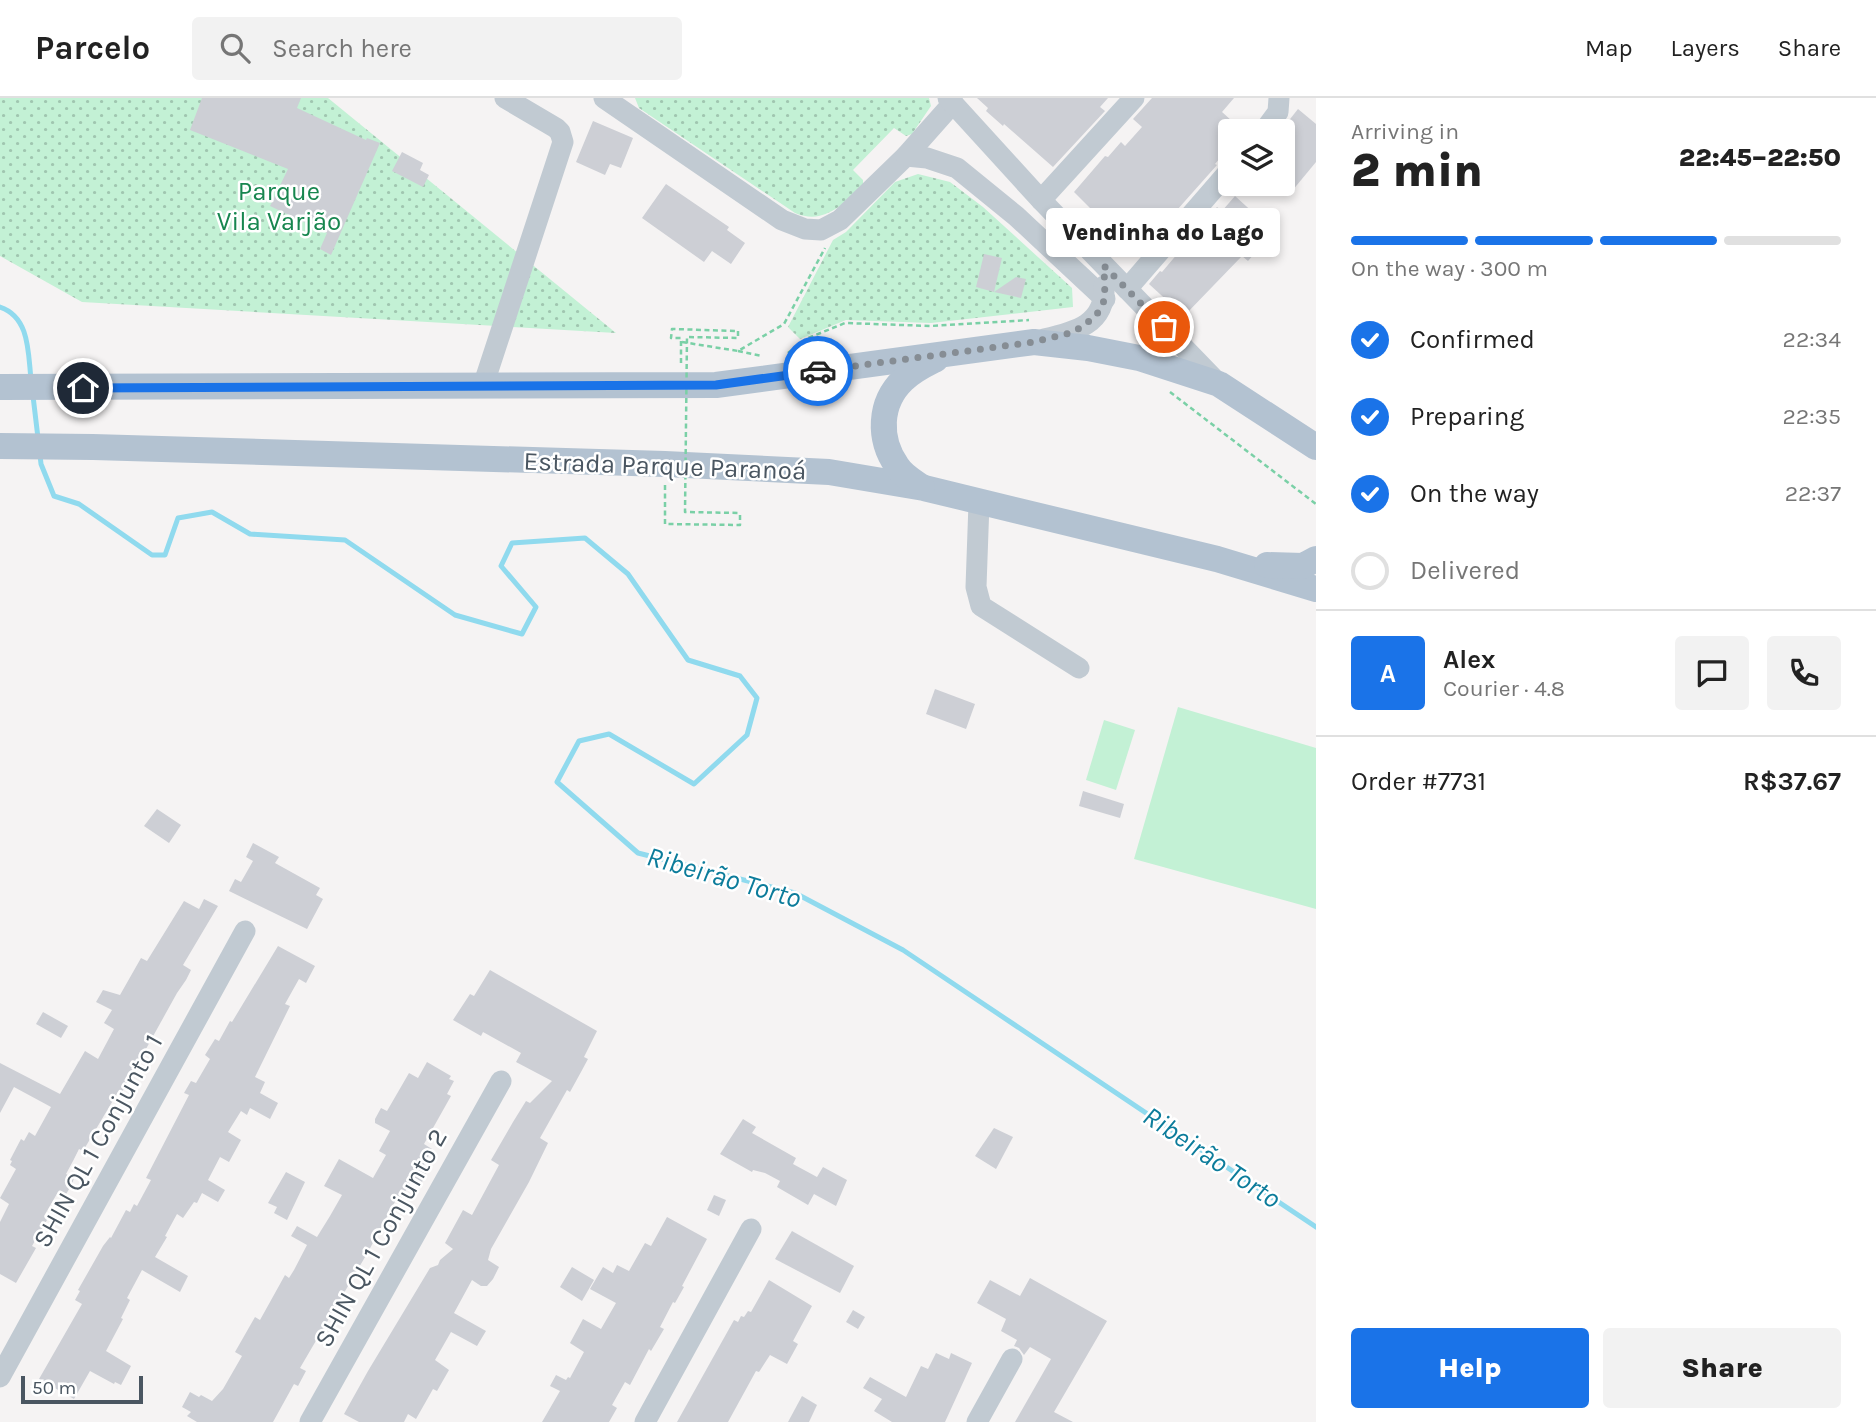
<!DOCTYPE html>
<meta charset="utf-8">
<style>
body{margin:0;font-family:Karla,sans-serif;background:#f2f2f2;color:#222;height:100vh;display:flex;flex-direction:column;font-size:26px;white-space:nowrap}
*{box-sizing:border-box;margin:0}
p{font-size:23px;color:#767676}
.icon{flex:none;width:38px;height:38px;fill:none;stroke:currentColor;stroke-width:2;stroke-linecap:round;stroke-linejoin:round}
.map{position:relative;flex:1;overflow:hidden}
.side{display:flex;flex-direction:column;background:#fff;width:560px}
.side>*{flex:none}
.buttons{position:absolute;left:1218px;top:21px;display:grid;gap:14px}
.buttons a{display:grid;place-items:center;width:77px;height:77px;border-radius:7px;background:#fff;box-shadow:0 4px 10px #0003;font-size:35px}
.scale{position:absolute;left:21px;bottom:18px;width:122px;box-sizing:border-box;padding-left:7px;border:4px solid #4a5661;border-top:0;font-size:19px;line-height:24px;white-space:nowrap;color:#4a5661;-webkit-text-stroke:5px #fff;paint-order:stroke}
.pin{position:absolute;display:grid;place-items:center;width:60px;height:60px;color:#fff;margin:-30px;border:4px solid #fff;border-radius:50%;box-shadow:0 2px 7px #0007}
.courier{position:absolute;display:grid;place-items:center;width:70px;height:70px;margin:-35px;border:5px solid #1a73e8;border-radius:50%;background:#fff;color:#222;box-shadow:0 2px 9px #0007}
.bubble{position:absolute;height:49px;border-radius:7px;background:#fff;box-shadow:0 4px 10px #0003;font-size:23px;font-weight:800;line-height:49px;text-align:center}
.head em{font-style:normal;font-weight:800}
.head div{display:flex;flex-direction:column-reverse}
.head{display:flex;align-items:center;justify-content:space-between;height:119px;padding:0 35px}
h1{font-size:46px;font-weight:800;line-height:52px}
.bar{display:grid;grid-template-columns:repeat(4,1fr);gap:10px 7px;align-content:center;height:84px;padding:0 35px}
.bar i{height:9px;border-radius:5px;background:#e0e0e0}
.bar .on{background:#1a73e8}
.bar p{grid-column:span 4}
.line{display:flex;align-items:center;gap:18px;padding:0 35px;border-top:2px solid #e0e0e0}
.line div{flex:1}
.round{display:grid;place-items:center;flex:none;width:74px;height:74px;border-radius:7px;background:#f2f2f2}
ol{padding:0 35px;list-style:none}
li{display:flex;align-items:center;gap:21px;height:77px}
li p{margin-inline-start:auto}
li .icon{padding:7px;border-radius:50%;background:#1a73e8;color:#fff;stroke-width:4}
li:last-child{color:#767676}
li i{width:38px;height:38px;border:4px solid #e0e0e0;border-radius:50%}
.button{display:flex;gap:14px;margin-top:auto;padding:14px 35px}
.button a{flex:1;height:80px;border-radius:7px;background:#1a73e8;color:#fff;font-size:28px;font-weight:800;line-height:80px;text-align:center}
.button a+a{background:#f2f2f2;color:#222}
header{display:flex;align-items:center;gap:42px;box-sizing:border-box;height:98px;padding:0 35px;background:#fff;border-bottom:2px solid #e0e0e0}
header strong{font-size:33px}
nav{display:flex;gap:38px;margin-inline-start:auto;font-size:24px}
.search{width:490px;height:63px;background:#f2f2f2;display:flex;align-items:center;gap:18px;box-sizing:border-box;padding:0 24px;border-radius:7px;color:#767676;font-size:26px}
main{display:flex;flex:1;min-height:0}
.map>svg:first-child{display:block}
</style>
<header>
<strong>Parcelo</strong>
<div class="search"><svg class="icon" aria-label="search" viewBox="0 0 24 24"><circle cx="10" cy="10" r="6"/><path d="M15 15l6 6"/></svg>Search here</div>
<nav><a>Map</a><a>Layers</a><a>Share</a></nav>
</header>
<main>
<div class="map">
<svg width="1316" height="1324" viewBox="0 0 1316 1324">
<defs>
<pattern id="park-dots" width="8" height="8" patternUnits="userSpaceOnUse" patternTransform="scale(1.75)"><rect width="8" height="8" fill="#c3f1d5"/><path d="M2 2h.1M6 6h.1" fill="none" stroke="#a0c6b0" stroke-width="1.8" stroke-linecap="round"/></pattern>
</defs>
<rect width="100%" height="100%" fill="#f5f3f3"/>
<!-- grass -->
<g fill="#c3f1d5">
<path d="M1178 609 1316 650V811L1134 761Z"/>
<path d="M1104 622 1135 632 1116 692 1086 682Z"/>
</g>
<!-- park -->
<g fill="url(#park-dots)">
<path d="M0 0H328L616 235 82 204 0 158Z"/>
<path d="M635 0H929L931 8 912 36 906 38 894 30 853 72 863 82V89C841 107 824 127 795 115L639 10Z"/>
<path d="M918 76 950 84 983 109 1072 190 1073 209 931 225 846 222 800 241 788 229 833 142 846 134 895 84Z"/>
</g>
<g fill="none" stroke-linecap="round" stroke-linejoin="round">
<!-- stream -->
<g stroke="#90daee" stroke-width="5">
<path d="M0 209C30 219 28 255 31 281"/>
<path d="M33 298 38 340"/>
<path d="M40 357 41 366 54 398 79 406 152 457H165L178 420 212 414 250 436 345 442 455 517 522 536 536 509 501 468 512 445 585 440 628 476 688 562 740 578 757 600 747 637 694 686 609 636 579 643 557 684 638 755 795 795 903 852 1316 1129"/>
</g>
</g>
<!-- building -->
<g fill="#cdcfd5">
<path d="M202 0H301L297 10 366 42 367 40 380 45 331 157 320 151 327 135 270 108 288 71 190 32Z"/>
<path d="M977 0H1108L1100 9 1105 13 1053 69 1004 26 1003 28 986 13 988 10Z"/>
<path d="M1152 0H1234L1222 14 1243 33H1230V48L1215 66 1217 67 1137 157 1074 94 1105 58 1108 59 1121 44 1125 48 1142 29 1133 21Z"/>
<path d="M1298 11 1316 26V64L1292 93 1283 85V30Z"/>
<path d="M593 23 633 40 621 70 610 66 605 77 576 64Z"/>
<path d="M402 54 423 65 420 72 429 77 423 89 392 73Z"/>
<path d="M666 86 729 129 727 132 745 145 731 166 712 153 704 164 642 120Z"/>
<path d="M1235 98 1268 128 1255 143 1261 148 1248 163 1242 158 1184 218 1149 186 1160 173 1162 174 1217 109 1222 113Z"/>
<path d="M984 156 1002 160 994 194 976 189Z"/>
<path d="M1016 179 1026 181 1021 200 994 194Z"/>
<path d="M935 591 975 606 966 631 926 616Z"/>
<path d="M1083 693 1124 706 1120 720 1079 708Z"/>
<path d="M157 711 181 727 169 745 144 728Z"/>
<path d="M253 745 279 759 275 765 320 790 316 797 323 801 307 831 229 793 235 781 241 784 253 763 246 759Z"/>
<path d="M204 801 218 808 183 867 191 872 186 882 177 895 121 996 118 994 83 1053 79 1051 73 1063 66 1076 74 1080 72 1086 65 1098 58 1094 44 1118 47 1122 32 1148 36 1150 16 1185 0 1176V1124L9 1106 0 1100 16 1071 10 1067 12 1063 10 1062 21 1041 24 1043 29 1034 35 1038 51 1009 14 989 0 1015V965L60 996 85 953 98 961 114 931 104 925 112 912 96 904 103 892 120 897 141 860 147 863 184 803 199 811Z"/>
<path d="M278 848 315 868 306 885 299 881 285 906 290 908 255 979 265 984 260 995 278 1005 270 1021 250 1010 247 1017 241 1013 228 1034 241 1042 229 1064 220 1059 208 1082 225 1092 218 1104 202 1095 197 1105 194 1104 183 1120 177 1116 165 1138 167 1139 155 1159 188 1178 180 1194 142 1172 127 1200 130 1202 121 1220 123 1221 106 1253 131 1268 121 1287 115 1284 114 1286 90 1273 74 1301 39 1281 82 1206 75 1202 80 1193 78 1192 103 1148 110 1139 111 1140 126 1112 130 1114 134 1106 137 1108 151 1082 146 1080 189 997 184 995 191 983 196 985 210 961 205 957 215 941 219 943 230 923 232 924Z"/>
<path d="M490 872 597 933 584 959 588 961 581 974 570 994 567 992 540 1040 548 1045 529 1084 491 1151 488 1162 499 1169 493 1181 487 1188H481L472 1182 454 1215 486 1233 477 1248 451 1234 435 1262 449 1272 437 1293 433 1291 416 1321 408 1316 404 1324H359L344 1316 368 1273 430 1170 438 1167 440 1162 453 1151 445 1145 463 1112 472 1117 499 1067 491 1062 513 1024 526 1003 530 1005 552 983 516 964 521 955 483 934 481 938 453 922 470 896 474 898Z"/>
<path d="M43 914 68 928 61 940 36 926Z"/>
<path d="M427 964 451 978 449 981 454 983 447 996 451 998 424 1046 432 1051 424 1067 429 1070 422 1084 414 1079 400 1102 397 1100 368 1154 300 1270 306 1273 298 1288 294 1286 273 1324H197L187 1318 191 1314 182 1309 190 1294 199 1299 201 1297 212 1303 223 1291 242 1258 235 1254 255 1219 260 1222 285 1177 289 1180 294 1172 307 1147 291 1138 297 1128 317 1139 330 1118 342 1097 324 1088 339 1061 373 1080 386 1057 379 1053 390 1033 375 1025V1021L381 1010 387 1013 409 975 418 980Z"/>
<path d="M743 1021 756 1029 752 1035 796 1060 793 1066 817 1079 823 1069 847 1082 836 1108 814 1096 808 1107 777 1089 780 1083 765 1075 753 1072 752 1074 720 1056Z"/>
<path d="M994 1030 1013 1039 996 1071 975 1058Z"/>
<path d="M286 1074 305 1084 287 1122 274 1115 277 1109 268 1105Z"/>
<path d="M714 1097 726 1102 719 1118 707 1112Z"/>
<path d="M667 1119 707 1141 682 1188 684 1189 675 1205 673 1204 660 1229 664 1231 651 1253 649 1251 630 1287 625 1284 612 1307 617 1310 609 1324H542L560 1293 550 1288 556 1277 566 1282 568 1279 570 1280 584 1254 570 1245 583 1221 601 1231 616 1205 590 1191 603 1169 613 1175 617 1167 629 1173 645 1145 651 1148Z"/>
<path d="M792 1133 854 1168 840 1195 775 1161Z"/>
<path d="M572 1169 594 1182 582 1203 560 1189Z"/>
<path d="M1030 1180 1107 1223 1054 1314 1073 1324H1015L1051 1261 1030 1249 1024 1257 1019 1250 1014 1248 1017 1242 1001 1233 1006 1221 977 1205 990 1182 1020 1198Z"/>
<path d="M769 1182 812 1208 793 1243 798 1246 787 1266 770 1257 759 1274 756 1273 728 1324H677L734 1222 738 1224 741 1218 744 1219 748 1213 751 1214Z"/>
<path d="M853 1212 865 1219 858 1231 846 1224Z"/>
<path d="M936 1255 949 1261 951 1255 972 1265 945 1324H892L874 1313 882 1301 863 1290 870 1279 906 1299 921 1268 928 1271Z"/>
<path d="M802 1298 817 1307 809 1324H788Z"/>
</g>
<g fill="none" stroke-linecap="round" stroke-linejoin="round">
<!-- path -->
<g stroke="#7ad0a6" stroke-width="2.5" stroke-dasharray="5 3.5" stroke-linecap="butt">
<path d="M682 244 738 253 784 226 825 150"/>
<path d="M738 253 762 258"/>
<path d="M788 255 808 240 845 225 931 228 1029 222"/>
<path d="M681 265V240H671L672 231 738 233"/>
<path d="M1170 294 1316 406"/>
<path d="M665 387V426L740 427V415"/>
</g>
<!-- minor -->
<g stroke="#c1cad2" stroke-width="21">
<path d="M604 0 782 122 805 131 821 132 840 122 906 58 953 5"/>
<path d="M948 0 1041 102 1219 286"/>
<path d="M1264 33 1278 14 1279 0"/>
<path d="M906 58 927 60 957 70 1016 118 1105 201"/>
<path d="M1041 102 1134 0"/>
<path d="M1127 191 1230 72"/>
<path d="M1044 241C1075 234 1106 226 1104 188"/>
<path d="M483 288 563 44 560 34 556 30 505 0"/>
<path d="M979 405 976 489 981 508 1079 570"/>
<path d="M0 1279 245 833"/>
<path d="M310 1324 501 983"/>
<path d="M645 1324 751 1131"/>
<path d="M977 1324 1012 1261"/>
</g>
<!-- major -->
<g stroke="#b3c2d1" stroke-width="26">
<path d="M0 289 716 287 1034 244 1088 250 1139 260 1219 286 1316 349"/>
<path d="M0 348 93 349 665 366 829 374 924 390 1217 461 1316 491"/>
<path d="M922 389C913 383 903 378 897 368 878 341 879 305 903 282 913 272 924 267 936 261"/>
<path d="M1267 467 1303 468 1316 461"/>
</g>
<!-- path-bridge -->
<path stroke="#7ad0a6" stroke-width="2.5" stroke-dasharray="5 3.5" stroke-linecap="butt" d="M738 233V240L687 239 685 414 740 415"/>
</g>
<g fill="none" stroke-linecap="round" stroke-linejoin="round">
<!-- done -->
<path stroke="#868d94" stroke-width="7" stroke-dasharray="0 12.6" d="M818 273 1034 244 1074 234 1096 218 1105 201 1104 168 1164 229"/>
<!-- route -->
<path stroke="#1a73e8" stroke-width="9" d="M83 290 716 287 818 273"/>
</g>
<g text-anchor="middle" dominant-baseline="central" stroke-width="5" stroke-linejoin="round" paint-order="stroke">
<!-- park labels -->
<g font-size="26" fill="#17864f" stroke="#fff">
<text x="279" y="93">Parque<tspan x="279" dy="30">Vila Varjão</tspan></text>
</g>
<!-- street labels -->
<g font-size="26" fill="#4a5661" stroke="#fff">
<text transform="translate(665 368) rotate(2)">Estrada Parque Paranoá</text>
<text transform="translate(98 1043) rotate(-61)">SHIN QL 1 Conjunto 1</text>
<text transform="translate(381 1140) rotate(-61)">SHIN QL 1 Conjunto 2</text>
</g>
<!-- water labels -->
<g font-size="28" font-style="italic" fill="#0c7c9b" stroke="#fff">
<text transform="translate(724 779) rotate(16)">Ribeirão Torto</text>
<text transform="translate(1212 1059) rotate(34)">Ribeirão Torto</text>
</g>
</g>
</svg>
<div class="buttons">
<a><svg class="icon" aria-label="layers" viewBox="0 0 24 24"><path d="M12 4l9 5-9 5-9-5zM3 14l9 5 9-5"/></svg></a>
</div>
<div class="scale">50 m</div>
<div class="pin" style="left:1164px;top:229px;background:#ea580c"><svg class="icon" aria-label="bag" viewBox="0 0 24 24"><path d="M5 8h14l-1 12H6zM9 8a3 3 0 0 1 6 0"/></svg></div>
<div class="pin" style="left:83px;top:290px;background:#1f2937"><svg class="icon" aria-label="home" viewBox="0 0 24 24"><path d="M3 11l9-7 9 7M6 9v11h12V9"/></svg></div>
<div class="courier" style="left:818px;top:273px"><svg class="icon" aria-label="car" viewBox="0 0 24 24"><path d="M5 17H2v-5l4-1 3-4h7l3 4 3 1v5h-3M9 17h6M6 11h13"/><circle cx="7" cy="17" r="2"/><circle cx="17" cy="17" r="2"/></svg></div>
<div class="bubble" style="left:1046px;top:110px;width:234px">Vendinha do Lago</div>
</div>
<section class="side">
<div class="head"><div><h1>2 min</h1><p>Arriving in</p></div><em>22:45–22:50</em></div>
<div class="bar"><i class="on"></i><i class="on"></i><i class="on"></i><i></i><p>On the way · 300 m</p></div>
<ol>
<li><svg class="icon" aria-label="check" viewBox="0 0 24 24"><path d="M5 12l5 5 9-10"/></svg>Confirmed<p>22:34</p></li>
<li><svg class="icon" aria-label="check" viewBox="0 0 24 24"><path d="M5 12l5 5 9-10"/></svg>Preparing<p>22:35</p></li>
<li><svg class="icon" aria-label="check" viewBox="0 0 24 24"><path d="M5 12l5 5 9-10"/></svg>On the way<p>22:37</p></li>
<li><i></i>Delivered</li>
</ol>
<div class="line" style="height:126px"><b class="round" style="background:#1a73e8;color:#fff">A</b><div><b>Alex</b><p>Courier · 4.8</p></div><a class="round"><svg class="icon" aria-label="chat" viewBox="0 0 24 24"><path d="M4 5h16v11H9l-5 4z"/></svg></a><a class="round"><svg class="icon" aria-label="phone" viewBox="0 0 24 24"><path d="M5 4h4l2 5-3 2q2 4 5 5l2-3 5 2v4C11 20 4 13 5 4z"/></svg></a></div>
<div class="line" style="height:91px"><div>Order #7731</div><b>R$37.67</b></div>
<div class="button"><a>Help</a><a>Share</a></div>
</section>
</main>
